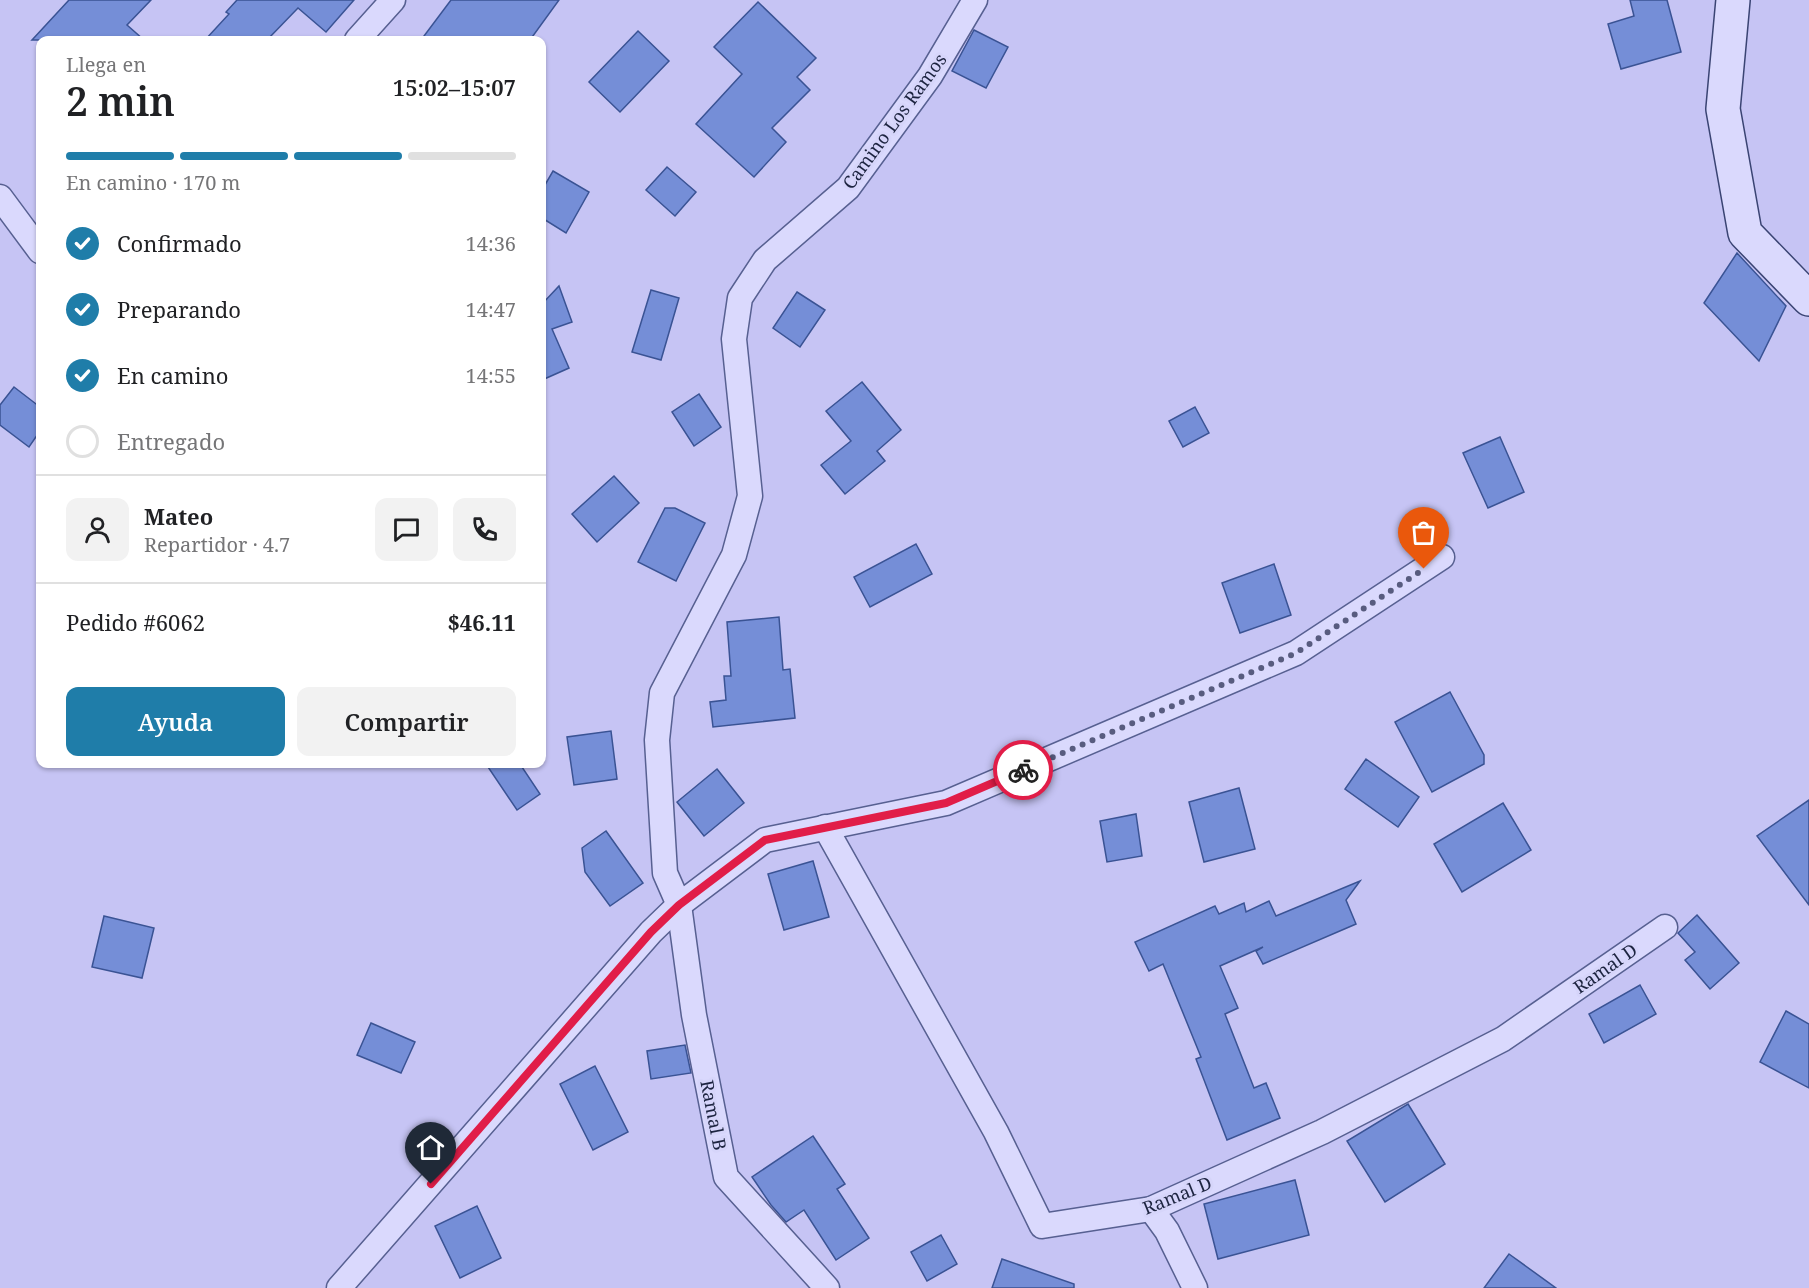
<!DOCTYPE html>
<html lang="es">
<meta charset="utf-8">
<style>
body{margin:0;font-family:"Noto Serif",serif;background:#f2f2f2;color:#202124;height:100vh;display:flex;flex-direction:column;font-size:22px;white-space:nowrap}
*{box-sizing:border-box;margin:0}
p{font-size:20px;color:#757577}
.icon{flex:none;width:33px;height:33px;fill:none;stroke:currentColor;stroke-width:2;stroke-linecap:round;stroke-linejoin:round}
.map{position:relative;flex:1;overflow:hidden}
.panel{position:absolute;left:36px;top:36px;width:510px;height:732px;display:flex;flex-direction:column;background:#fff;border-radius:12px;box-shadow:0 2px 4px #0004}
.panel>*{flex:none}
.pin{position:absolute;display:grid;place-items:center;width:51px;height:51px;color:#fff;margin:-62px -26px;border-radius:50% 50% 50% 0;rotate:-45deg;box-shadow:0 0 6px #0007}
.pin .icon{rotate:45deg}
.courier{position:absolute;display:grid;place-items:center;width:60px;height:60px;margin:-30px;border:4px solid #e11d48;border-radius:50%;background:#fff;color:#222;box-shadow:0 2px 8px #0007}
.summary em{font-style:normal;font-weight:600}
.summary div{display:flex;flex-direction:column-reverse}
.summary{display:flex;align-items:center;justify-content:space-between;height:102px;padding:0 30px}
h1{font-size:39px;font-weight:600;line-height:45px}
.bar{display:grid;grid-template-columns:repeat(4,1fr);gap:9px 6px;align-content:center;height:72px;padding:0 30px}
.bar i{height:8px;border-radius:4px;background:#e0e0e0}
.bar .selected{background:#1f7da9}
.bar p{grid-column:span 4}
.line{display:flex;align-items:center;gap:15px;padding:0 30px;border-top:2px solid #e0e0e0}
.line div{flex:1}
.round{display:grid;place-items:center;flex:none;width:63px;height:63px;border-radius:12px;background:#f2f2f2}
ol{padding:0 30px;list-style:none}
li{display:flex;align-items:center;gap:18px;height:66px}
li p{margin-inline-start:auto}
li .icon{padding:6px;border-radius:50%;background:#1f7da9;color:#fff;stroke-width:4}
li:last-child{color:#757577}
li i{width:33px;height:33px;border:3px solid #e0e0e0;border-radius:50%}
.cta{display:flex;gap:12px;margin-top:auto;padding:12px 30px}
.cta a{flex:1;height:69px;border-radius:12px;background:#1f7da9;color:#fff;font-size:24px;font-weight:600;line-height:69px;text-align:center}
.cta a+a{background:#f2f2f2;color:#202124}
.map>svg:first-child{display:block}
</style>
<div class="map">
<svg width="1809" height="1288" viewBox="0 0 1809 1288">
<rect width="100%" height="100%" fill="#c6c4f4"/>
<!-- building -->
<g fill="#758ed7" stroke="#3a5394" stroke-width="1.5">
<path d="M69 0H151L127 25 144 40H32Z"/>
<path d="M237 0H354L326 32 298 8 267 40H205L229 14 226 12Z"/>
<path d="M451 0H559L530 40H421Z"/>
<path d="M1630 0H1667L1681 52 1621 69 1608 24 1634 16Z"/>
<path d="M758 2 816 58 797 77 810 90 772 128 786 142 754 177 696 124 742 74 714 47Z"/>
<path d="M974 30 1008 47 986 88 952 71Z"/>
<path d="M638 31 669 61 620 112 589 82Z"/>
<path d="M667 167 696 192 675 216 646 190Z"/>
<path d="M553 171 589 192 566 233 542 218V190Z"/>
<path d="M1737 253 1786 306 1759 361 1704 303Z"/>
<path d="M559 286 572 322 552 329 569 368 542 380V304Z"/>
<path d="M651 290 679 298 661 360 632 352Z"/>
<path d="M797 292 825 310 800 347 773 328Z"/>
<path d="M862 382 901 430 877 451 885 461 845 494 821 465 851 441 826 411Z"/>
<path d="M14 387 40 407V431L29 447 0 425V405Z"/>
<path d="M699 394 721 427 694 446 672 412Z"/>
<path d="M1195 407 1209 433 1183 447 1169 421Z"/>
<path d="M1500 437 1524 492 1488 508 1463 453Z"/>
<path d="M614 476 639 503 597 542 572 514Z"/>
<path d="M665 508H675L705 523 676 581 638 562Z"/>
<path d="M916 544 932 574 870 607 854 577Z"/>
<path d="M1274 564 1291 615 1240 633 1222 583Z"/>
<path d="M779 617 783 670 790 669 795 718 713 727 710 702 726 700 724 676H731L727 622Z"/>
<path d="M1450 692 1484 755V764L1432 792 1395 722Z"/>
<path d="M611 731 617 779 574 785 567 737Z"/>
<path d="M1366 759 1419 797 1398 827 1345 789Z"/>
<path d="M486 764H520L540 794 517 810Z"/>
<path d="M717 769 744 803 704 836 677 802Z"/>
<path d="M1239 788 1255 849 1204 862 1189 802Z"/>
<path d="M1809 800V905L1757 836Z"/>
<path d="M1503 803 1531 850 1462 892 1434 844Z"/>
<path d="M1136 814 1142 856 1107 862 1100 821Z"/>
<path d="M606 831 643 883 610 906 585 872 582 848Z"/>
<path d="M813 861 829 917 784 930 768 874Z"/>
<path d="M1360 881 1346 900 1356 924 1263 964 1256 951 1263 947 1220 966 1238 1008 1225 1014 1254 1088 1266 1083 1280 1118 1227 1140 1196 1059 1201 1057 1163 964 1149 971 1135 942 1215 906 1219 914 1244 903 1246 912 1269 901 1276 916Z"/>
<path d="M1697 915 1739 963 1710 989 1685 960 1695 952 1678 933Z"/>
<path d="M104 916 154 928 142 978 92 967Z"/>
<path d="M1640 985 1656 1014 1604 1043 1589 1014Z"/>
<path d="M1786 1011 1809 1024V1088L1760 1062Z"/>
<path d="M371 1023 415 1042 401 1073 357 1055Z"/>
<path d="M685 1045 691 1073 651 1079 647 1051Z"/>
<path d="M595 1066 628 1132 593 1150 560 1084Z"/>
<path d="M1408 1104 1445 1164 1385 1202 1347 1141Z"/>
<path d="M813 1136 845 1184 837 1189 869 1238 836 1260 804 1210 786 1222 771 1205 752 1177Z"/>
<path d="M1295 1180 1309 1235 1218 1259 1204 1204Z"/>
<path d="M477 1206 501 1258 460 1278 435 1226Z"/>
<path d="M941 1235 957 1264 927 1281 911 1252Z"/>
<path d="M1509 1254 1556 1288H1484Z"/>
<path d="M1002 1259 1074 1284V1288H992Z"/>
</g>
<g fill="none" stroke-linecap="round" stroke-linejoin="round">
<!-- street casing -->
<g stroke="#576091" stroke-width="27">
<g id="street">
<path d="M357 40 393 0"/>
<path d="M0 197 40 251"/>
<path d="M825 827 996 1132 1042 1226 1151 1209 1322 1132 1503 1039 1665 927"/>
<path d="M1151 1209 1167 1231 1195 1288"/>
<path d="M339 1288 651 932 679 905 765 840 946 803 1296 653 1442 557"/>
<path d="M827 1288 726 1177 694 1015 679 905 665 873 657 740 662 693 734 555 750 496 734 339 740 298 765 260 848 188 930 76 975 0"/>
</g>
</g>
<!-- secondary casing -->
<g stroke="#3a4473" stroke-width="36">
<path id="secondary" d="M1733 0 1723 109 1745 233 1809 299"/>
</g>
<!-- street -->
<use href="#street" stroke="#dad9fd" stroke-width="24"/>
<!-- secondary -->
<use href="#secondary" stroke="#dad9fd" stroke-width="33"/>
</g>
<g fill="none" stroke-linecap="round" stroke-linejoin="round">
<!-- done -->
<path stroke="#585c7f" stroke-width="6" stroke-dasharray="0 10.8" d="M1023 770 1296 653 1424 569"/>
<!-- route -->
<path stroke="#e11d48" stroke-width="8" d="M431 1184 651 932 679 905 765 840 946 803 1023 770"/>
</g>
<g text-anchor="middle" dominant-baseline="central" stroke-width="6" stroke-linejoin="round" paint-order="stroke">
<!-- street labels -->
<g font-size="18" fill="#1d2440" stroke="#d6d5fa">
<text transform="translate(894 121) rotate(-54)">Camino Los Ramos</text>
<text transform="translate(1605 968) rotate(-35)">Ramal D</text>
<text transform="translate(714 1115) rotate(79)">Ramal B</text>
<text transform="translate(1177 1195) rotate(-22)">Ramal D</text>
</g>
</g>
</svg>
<div class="pin" style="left:1424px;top:569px;background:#ea580c"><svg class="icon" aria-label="bag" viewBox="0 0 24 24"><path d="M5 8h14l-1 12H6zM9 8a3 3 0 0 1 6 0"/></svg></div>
<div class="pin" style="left:431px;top:1184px;background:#1f2937"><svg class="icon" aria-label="home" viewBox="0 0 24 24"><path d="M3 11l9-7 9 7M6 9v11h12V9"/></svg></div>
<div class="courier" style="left:1023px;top:770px"><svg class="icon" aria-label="bike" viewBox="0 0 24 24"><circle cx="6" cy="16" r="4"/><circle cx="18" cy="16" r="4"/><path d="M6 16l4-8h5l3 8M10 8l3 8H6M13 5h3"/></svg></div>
<section class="panel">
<div class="summary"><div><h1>2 min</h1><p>Llega en</p></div><em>15:02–15:07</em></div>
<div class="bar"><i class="selected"></i><i class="selected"></i><i class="selected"></i><i></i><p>En camino · 170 m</p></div>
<ol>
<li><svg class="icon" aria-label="check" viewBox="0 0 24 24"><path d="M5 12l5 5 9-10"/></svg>Confirmado<p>14:36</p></li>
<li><svg class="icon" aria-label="check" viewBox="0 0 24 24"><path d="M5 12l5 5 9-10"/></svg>Preparando<p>14:47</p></li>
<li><svg class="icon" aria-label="check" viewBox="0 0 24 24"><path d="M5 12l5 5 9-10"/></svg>En camino<p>14:55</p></li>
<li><i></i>Entregado</li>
</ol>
<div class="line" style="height:108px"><a class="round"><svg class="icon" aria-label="person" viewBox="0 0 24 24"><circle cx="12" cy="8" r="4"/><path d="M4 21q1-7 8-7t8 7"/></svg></a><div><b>Mateo</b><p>Repartidor · 4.7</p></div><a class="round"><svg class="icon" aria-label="chat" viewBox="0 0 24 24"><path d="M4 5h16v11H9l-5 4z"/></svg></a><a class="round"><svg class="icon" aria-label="phone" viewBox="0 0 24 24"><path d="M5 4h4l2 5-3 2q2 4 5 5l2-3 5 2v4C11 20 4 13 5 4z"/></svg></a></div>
<div class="line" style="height:78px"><div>Pedido #6062</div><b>$46.11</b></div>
<div class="cta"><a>Ayuda</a><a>Compartir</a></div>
</section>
</div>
